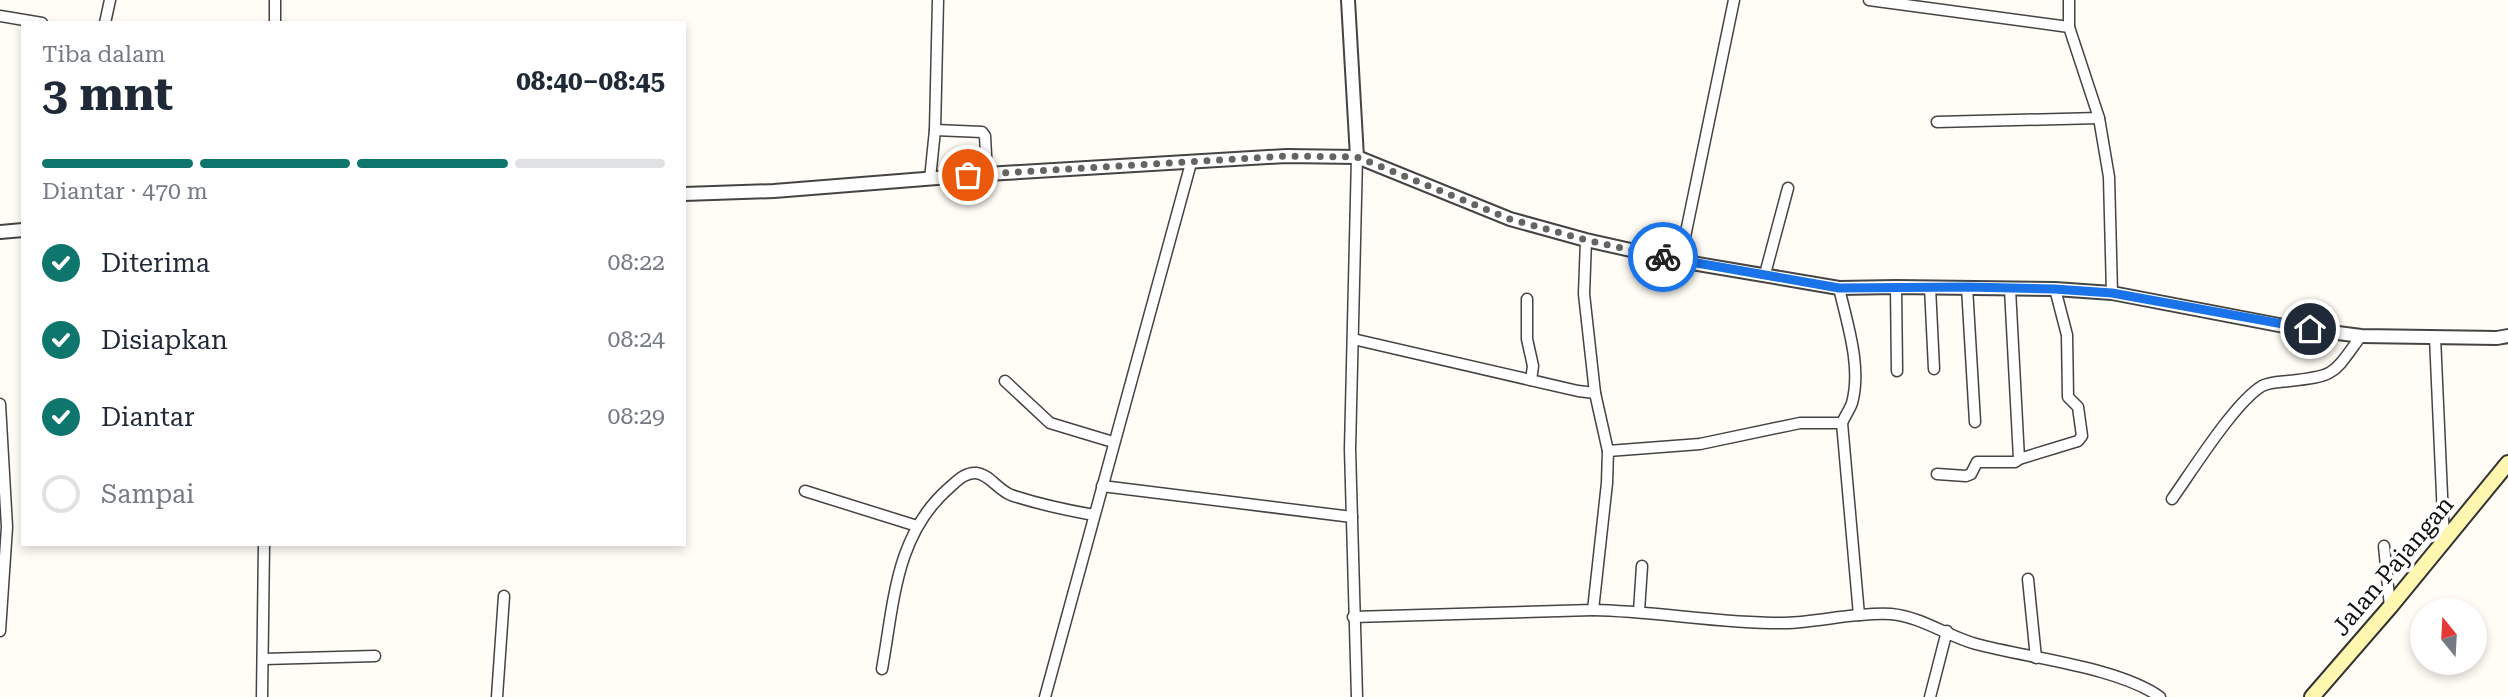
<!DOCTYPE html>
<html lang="id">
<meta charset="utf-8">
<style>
body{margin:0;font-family:"Roboto Serif",serif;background:#f2f2f3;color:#1f2937;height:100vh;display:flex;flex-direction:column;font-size:26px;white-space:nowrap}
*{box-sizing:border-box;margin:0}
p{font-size:23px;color:#747a83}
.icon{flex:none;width:38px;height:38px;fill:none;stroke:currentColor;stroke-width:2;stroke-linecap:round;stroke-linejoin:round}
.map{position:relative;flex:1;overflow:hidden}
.side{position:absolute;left:21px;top:21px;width:665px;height:525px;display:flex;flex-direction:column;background:#fff;border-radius:0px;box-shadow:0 4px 10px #0003}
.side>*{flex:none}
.needle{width:46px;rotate:342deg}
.fabs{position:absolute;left:2410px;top:598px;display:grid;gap:14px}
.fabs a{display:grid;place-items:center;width:77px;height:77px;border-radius:50%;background:#fff;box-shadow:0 4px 10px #0003;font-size:35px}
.pin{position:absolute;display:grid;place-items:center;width:60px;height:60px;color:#fff;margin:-30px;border:4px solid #fff;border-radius:50%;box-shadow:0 2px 7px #0007}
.courier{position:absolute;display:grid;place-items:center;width:70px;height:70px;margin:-35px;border:5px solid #1a73e8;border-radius:50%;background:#fff;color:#222;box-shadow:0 2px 9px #0007}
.summary em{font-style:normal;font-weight:700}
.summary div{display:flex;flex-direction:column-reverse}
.summary{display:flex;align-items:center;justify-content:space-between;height:119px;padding:0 21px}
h1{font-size:46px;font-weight:700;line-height:52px}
.bar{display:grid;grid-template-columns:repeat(4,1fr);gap:10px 7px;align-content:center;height:84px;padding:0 21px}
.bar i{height:9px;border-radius:5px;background:#e0e1e3}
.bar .active{background:#0f766e}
.bar p{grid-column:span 4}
ol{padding:0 21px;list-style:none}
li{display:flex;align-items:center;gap:21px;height:77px}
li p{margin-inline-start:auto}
li .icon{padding:7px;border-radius:50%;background:#0f766e;color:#fff;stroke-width:4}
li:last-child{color:#747a83}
li i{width:38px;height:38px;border:4px solid #e0e1e3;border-radius:50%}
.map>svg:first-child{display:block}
</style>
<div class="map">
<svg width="2508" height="697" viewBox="0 0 2508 697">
<rect width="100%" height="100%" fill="#fffdf5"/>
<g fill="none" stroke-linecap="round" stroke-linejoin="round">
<!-- minor casing -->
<g stroke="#444" stroke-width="13">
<g id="minor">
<path d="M275 0V23"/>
<path d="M1869 0 2069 27 2099 118 2109 177 2112 293"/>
<path d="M2069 0V27"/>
<path d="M0 16 42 23"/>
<path d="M105 23 110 0"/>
<path d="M1937 122 2099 118"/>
<path d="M935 130 982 132 985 136 987 174"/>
<path d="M1357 157 1350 449 1357 697"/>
<path d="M930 179 935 130 938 0"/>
<path d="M1680 261 1734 0"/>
<path d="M1765 274 1788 188"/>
<path d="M1896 287 1897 371"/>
<path d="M1930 287 1934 369"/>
<path d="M1967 287 1975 422"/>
<path d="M1839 288C1847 323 1862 367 1852 403 1850 409 1845 416 1842 423L1859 615"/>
<path d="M1527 299V339L1533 366 1531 380"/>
<path d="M2435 337 2444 540"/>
<path d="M1353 339 1578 391 1595 393"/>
<path d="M1005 381 1050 423 1113 442"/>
<path d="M0 404 7 527 0 631"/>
<path d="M1608 451 1700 444 1800 423H1842"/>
<path d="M2019 459 2078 441 2082 436 2078 407 2068 397 2067 335 2055 289"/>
<path d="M1937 474 1966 476 1971 474 1977 462H2015L2019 459 2010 289"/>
<path d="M1102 486 1352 517"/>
<path d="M805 491 917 526"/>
<path d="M2172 499C2192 471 2235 402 2262 386 2270 382 2280 382 2289 381 2337 376 2333 374 2361 336"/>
<path d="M2384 546 2390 607"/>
<path d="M2028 579 2036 658"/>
<path d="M1593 610C1657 611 1721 624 1785 623 1820 622 1855 612 1891 614 1922 617 1947 636 1976 644 2028 658 2118 667 2160 697"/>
<path d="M1639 611 1642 566"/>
<path d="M1353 617 1593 610 1607 483 1608 451 1595 393 1584 294 1586 240"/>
<path d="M264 659 375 656"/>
<path d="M882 669C894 603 895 535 949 488 956 482 965 472 976 473 989 474 998 490 1011 495 1038 504 1066 510 1094 515"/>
<path d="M262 697 264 544"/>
<path d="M497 697 504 596"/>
<path d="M1045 697 1191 163"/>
<path d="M1930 697 1947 631"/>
</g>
</g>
<!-- tertiary casing -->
<g stroke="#444" stroke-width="16">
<g id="tertiary">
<path d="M1348 0 1357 157"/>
<path d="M684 194 774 191 987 174 1286 156 1357 157 1510 219 1586 240 1680 261 1839 288 1896 287 2055 289 2112 293 2284 326 2361 336 2497 338 2508 336"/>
<path d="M0 232 23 230"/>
</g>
</g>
<!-- secondary casing -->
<g stroke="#333" stroke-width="18">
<path id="secondary" d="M2312 697 2390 607 2508 463"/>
</g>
<!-- minor -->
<use href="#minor" stroke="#fff" stroke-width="10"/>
<!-- tertiary -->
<use href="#tertiary" stroke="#fff" stroke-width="12"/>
<!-- secondary -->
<use href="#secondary" stroke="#fff6b0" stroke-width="14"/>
</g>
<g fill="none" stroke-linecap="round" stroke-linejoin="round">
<!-- done -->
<path stroke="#646461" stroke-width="7" stroke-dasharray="0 12.6" d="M968 175 1286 156 1357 157 1510 219 1586 240 1663 257"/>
<!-- route -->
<path stroke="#1a73e8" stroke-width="9" d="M1663 257 1839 288 1967 287 2054 289 2112 293 2310 329"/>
</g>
<g text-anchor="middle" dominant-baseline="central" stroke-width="7" stroke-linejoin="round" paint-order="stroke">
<!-- street labels -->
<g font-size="24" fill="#111" stroke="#fff">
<text transform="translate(2393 566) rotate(-50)">Jalan Pajangan</text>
</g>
</g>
</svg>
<div class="fabs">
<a><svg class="needle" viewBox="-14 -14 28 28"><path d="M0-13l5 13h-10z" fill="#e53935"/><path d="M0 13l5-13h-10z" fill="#747a83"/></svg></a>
</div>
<div class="pin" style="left:968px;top:175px;background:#ea580c"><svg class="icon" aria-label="bag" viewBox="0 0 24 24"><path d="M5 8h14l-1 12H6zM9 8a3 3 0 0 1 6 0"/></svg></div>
<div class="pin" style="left:2310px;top:329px;background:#1f2937"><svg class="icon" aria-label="home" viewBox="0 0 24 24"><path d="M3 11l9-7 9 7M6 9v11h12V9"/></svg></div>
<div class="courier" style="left:1663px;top:257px"><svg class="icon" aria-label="bike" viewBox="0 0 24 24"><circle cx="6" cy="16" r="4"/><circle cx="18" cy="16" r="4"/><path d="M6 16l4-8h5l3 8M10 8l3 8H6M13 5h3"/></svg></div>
<section class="side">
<div class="summary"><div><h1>3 mnt</h1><p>Tiba dalam</p></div><em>08:40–08:45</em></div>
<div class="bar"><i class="active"></i><i class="active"></i><i class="active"></i><i></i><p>Diantar · 470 m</p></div>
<ol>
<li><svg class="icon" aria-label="check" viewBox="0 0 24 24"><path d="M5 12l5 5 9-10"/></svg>Diterima<p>08:22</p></li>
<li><svg class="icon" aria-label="check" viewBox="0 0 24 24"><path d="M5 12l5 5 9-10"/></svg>Disiapkan<p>08:24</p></li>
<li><svg class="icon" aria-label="check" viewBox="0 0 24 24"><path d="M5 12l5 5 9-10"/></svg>Diantar<p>08:29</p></li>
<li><i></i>Sampai</li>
</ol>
</section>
</div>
